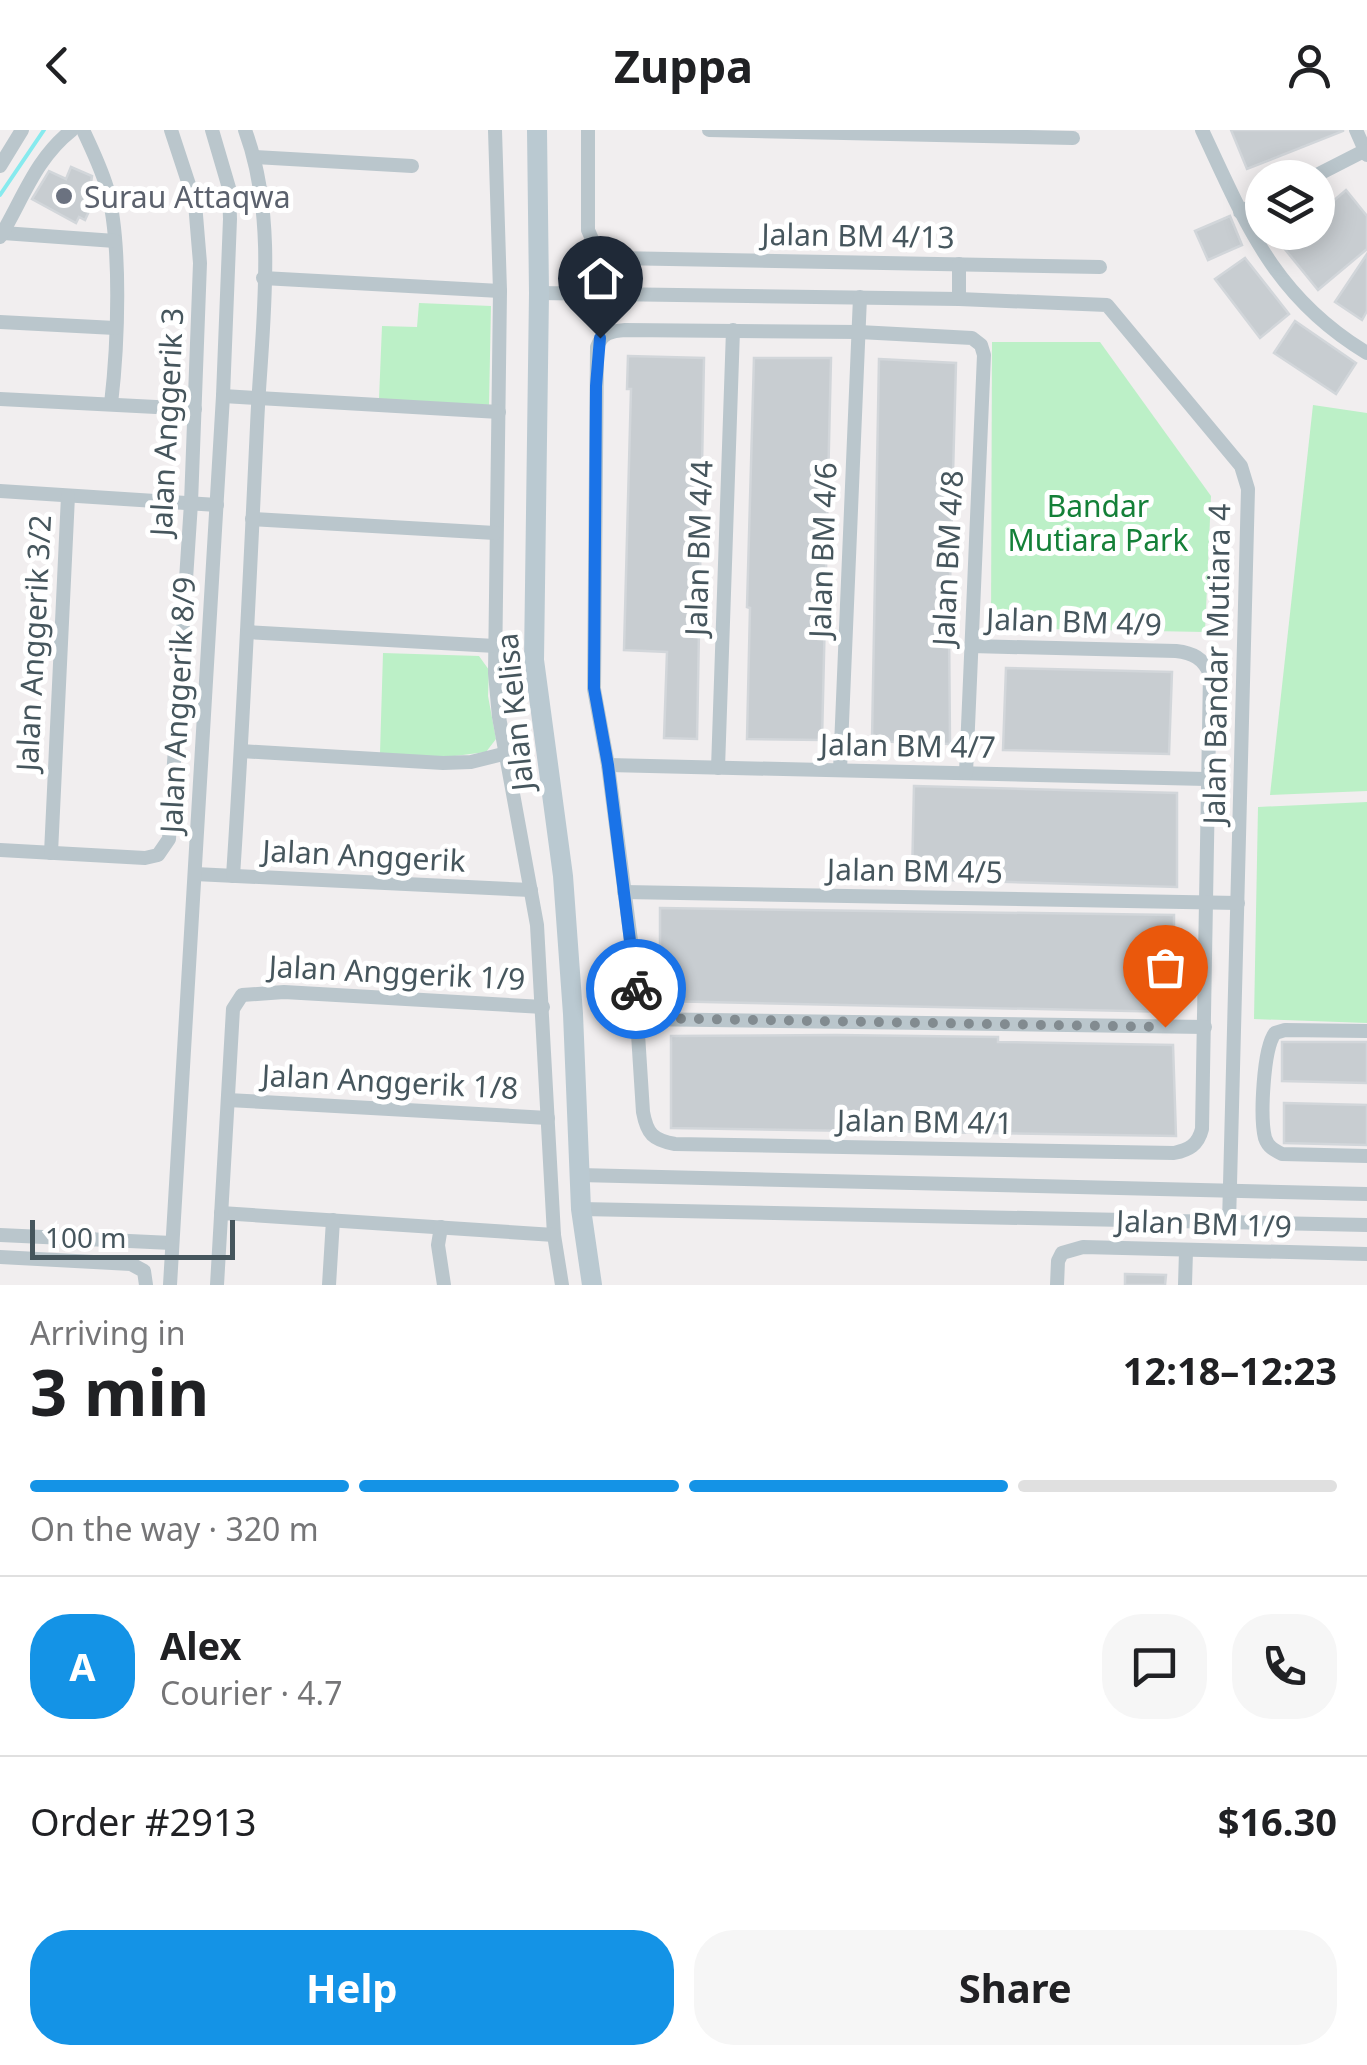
<!DOCTYPE html>
<meta charset="utf-8">
<style>
body{margin:0;font-family:"Noto Sans",sans-serif;background:#f6f6f6;color:#202124;height:100vh;display:flex;flex-direction:column;font-size:38px;white-space:nowrap}
*{box-sizing:border-box;margin:0}
p{font-size:32px;color:#757577}
.icon{flex:none;width:55px;height:55px;fill:none;stroke:currentColor;stroke-width:2;stroke-linecap:round;stroke-linejoin:round}
.map{position:relative;height:1155px;overflow:hidden}
.panel{display:flex;flex-direction:column;background:#fff;flex:1}
.panel>*{flex:none}
.fabs{position:absolute;left:1245px;top:30px;display:grid;gap:20px}
.fabs a{display:grid;place-items:center;width:90px;height:90px;border-radius:50%;background:#fff;box-shadow:0 5px 25px #0003;font-size:50px}
.scale{position:absolute;left:30px;bottom:25px;width:205px;box-sizing:border-box;padding-left:10px;border:5px solid #46565d;border-top:0;font-size:28px;line-height:35px;white-space:nowrap;color:#46565d;-webkit-text-stroke:8px #fff;paint-order:stroke}
.pin{position:absolute;display:grid;place-items:center;width:85px;height:85px;color:#fff;margin:-102px -42px;border-radius:50% 50% 50% 0;rotate:-45deg;box-shadow:0 0 10px #0007}
.pin .icon{rotate:45deg}
.courier{position:absolute;display:grid;place-items:center;width:100px;height:100px;margin:-50px;border:8px solid #1a73e8;border-radius:50%;background:#fff;color:#222;box-shadow:0 2px 12px #0007}
.head em{font-style:normal;font-weight:700}
.head div{display:flex;flex-direction:column-reverse}
.head{display:flex;align-items:center;justify-content:space-between;height:170px;padding:0 30px}
h1{font-size:65px;font-weight:700;line-height:75px}
.bar{display:grid;grid-template-columns:repeat(4,1fr);gap:15px 10px;align-content:center;height:120px;padding:0 30px}
.bar i{height:12px;border-radius:8px;background:#e0e0e0}
.bar .on{background:#1493e6}
.bar p{grid-column:span 4}
.line{display:flex;align-items:center;gap:25px;padding:0 30px;border-top:2px solid #e0e0e0}
.line div{flex:1}
.round{display:grid;place-items:center;flex:none;width:105px;height:105px;border-radius:40px;background:#f6f6f6}
.action{display:flex;gap:20px;margin-top:auto;padding:20px 30px}
.action a{flex:1;height:115px;border-radius:40px;background:#1493e6;color:#fff;font-size:40px;font-weight:700;line-height:115px;text-align:center}
.action a+a{background:#f6f6f6;color:#202124}
header{display:flex;justify-content:space-between;align-items:center;height:130px;padding:0 30px;background:#fff;font-size:45px;font-weight:700}
.map>svg:first-child{display:block}
</style>
<header><svg class="icon" aria-label="back" viewBox="0 0 24 24"><path d="M15 5l-7 7 7 7"/></svg>Zuppa<svg class="icon" aria-label="person" viewBox="0 0 24 24"><circle cx="12" cy="8" r="4"/><path d="M4 21q1-7 8-7t8 7"/></svg></header>
<div class="map">
<svg width="1367" height="1155" viewBox="0 0 1367 1155">
<rect width="100%" height="100%" fill="#f1eeef"/>
<!-- green -->
<g fill="#bcf0c7">
<path d="M419 173 491 176 489 275 379 269 382 196 417 197Z"/>
<path d="M992 212H1100L1211 366 1205 502 991 498Z"/>
<path d="M1313 275 1367 283V661L1270 665Z"/>
<path d="M383 523 479 526 489 540 488 566 496 609 486 622 447 627 380 623Z"/>
<path d="M1367 672V893L1254 889 1258 677Z"/>
</g>
<g fill="none" stroke-linecap="round" stroke-linejoin="round">
<!-- stream -->
<path stroke="#87eaee" stroke-width="4" d="M0 65 44 0"/>
</g>
<!-- building -->
<g fill="#c8cdd1" stroke="#d2d6da" stroke-width="2.5">
<path d="M1231 0H1343V1L1247 39Z"/>
<path d="M71 37 92 46 90 60 97 63 85 90 79 87 76 93 32 69 49 41 66 49Z"/>
<path d="M1346 60 1367 86V119L1318 160 1271 102H1318V84Z"/>
<path d="M1230 86 1242 115 1208 130 1195 101Z"/>
<path d="M1367 124V181L1362 190 1335 172Z"/>
<path d="M1245 128 1289 184 1260 208 1215 149Z"/>
<path d="M1295 191 1356 233 1336 264 1274 223Z"/>
<path d="M628 226 704 228 697 609 664 608 667 522 624 520 631 259H627Z"/>
<path d="M754 228H831L822 610 747 609 750 478 747 477Z"/>
<path d="M879 229 956 233 949 492 950 614 872 611Z"/>
<path d="M1006 538 1172 542 1169 624 1003 620Z"/>
<path d="M914 656 1177 663V757L912 749Z"/>
<path d="M660 778 1174 785V882L660 871Z"/>
<path d="M836 905 998 907V912L1173 915 1176 1006 671 998V906Z"/>
<path d="M1282 912H1367V953L1282 951Z"/>
<path d="M1284 973 1367 975V1015L1284 1013Z"/>
<path d="M1125 1144 1166 1145 1165 1155H1125Z"/>
</g>
<g fill="none" stroke-linecap="round" stroke-linejoin="round">
<!-- street -->
<g stroke="#bac6cc" stroke-width="14">
<path d="M83 0C92 19 101 38 107 58 122 115 118 215 111 274"/>
<path d="M495 0 500 161 495 543 499 587 537 795 554 1105 562 1155"/>
<path d="M588 0V100L595 116 615 128 1100 137"/>
<path d="M709 0 1073 8"/>
<path d="M1202 0C1246 94 1274 167 1367 223"/>
<path d="M1356 0 1367 25"/>
<path d="M255 27 412 36"/>
<path d="M0 36 22 0"/>
<path d="M1311 48 1364 21"/>
<path d="M1240 82 1262 71"/>
<path d="M3 103 115 111"/>
<path d="M0 107C23 69 35 29 72 0"/>
<path d="M263 148 500 161"/>
<path d="M539 163 959 169 1107 175 1241 336 1248 359 1229 1093"/>
<path d="M959 169V134"/>
<path d="M0 192 115 198"/>
<path d="M223 266 499 282"/>
<path d="M0 269 195 279"/>
<path d="M0 361 217 375"/>
<path d="M252 389 495 403"/>
<path d="M247 502 495 516"/>
<path d="M241 621 443 633 471 632 507 623"/>
<path d="M608 635 1206 649"/>
<path d="M718 638 733 200"/>
<path d="M840 640 860 167"/>
<path d="M966 643 984 225 981 215 972 208 859 202 625 200C611 201 602 203 597 217L594 559 608 635 633 826 643 982C647 1004 653 1010 675 1014L1174 1023C1189 1020 1198 1015 1202 999L1210 544C1203 528 1193 523 1176 521L971 516"/>
<path d="M0 720 145 728 158 725 169 709 191 373 200 133 195 73 171 0"/>
<path d="M51 723 68 366"/>
<path d="M195 744 531 760"/>
<path d="M233 746C243 596 250 446 257 296 261 200 279 92 245 0"/>
<path d="M624 762 1238 773"/>
<path d="M638 889 1205 897"/>
<path d="M1367 901 1285 900 1275 903C1263 919 1260 988 1265 1008 1268 1017 1274 1020 1282 1024L1367 1026"/>
<path d="M228 970 548 988"/>
<path d="M579 1045 1367 1064"/>
<path d="M581 1079 1367 1095"/>
<path d="M221 1083 554 1105"/>
<path d="M441 1097 438 1115 444 1155"/>
<path d="M0 1105 172 1113"/>
<path d="M0 1127 131 1134 144 1141 146 1155"/>
<path d="M170 1155 223 266 230 89 229 58 212 0"/>
<path d="M217 1155 233 879 242 865 284 862 543 877"/>
<path d="M329 1155 333 1090"/>
<path d="M1057 1155 1058 1131 1062 1123 1083 1117 1367 1124"/>
<path d="M1185 1155 1186 1121"/>
</g>
<!-- secondary -->
<path stroke="#bac9d1" stroke-width="20" d="M537 0 539 163 534 530 563 746 573 884 581 1079 592 1155"/>
</g>
<g fill="none" stroke-linecap="round" stroke-linejoin="round">
<!-- done -->
<path stroke="#828b90" stroke-width="10" stroke-dasharray="0 18" d="M636 859 638 888 1165 897"/>
<!-- route -->
<path stroke="#1a73e8" stroke-width="12" d="M600 208 596 256 594 558 608 635 636 859"/>
</g>
<!-- markers -->
<circle fill="#6b7280" stroke="#fff" stroke-width="4" cx="64" cy="66" r="10"/>
<g text-anchor="middle" dominant-baseline="central" stroke-width="10" stroke-linejoin="round" paint-order="stroke">
<!-- worship labels -->
<g font-size="30" fill="#5b616d" stroke="#fff" text-anchor="start">
<text x="84" y="66">Surau Attaqwa</text>
</g>
<!-- street labels -->
<g font-size="30" fill="#46565d" stroke="#fff">
<text transform="translate(858 105) rotate(1)">Jalan BM 4/13</text>
<text transform="translate(166 292) rotate(-87)">Jalan Anggerik 3</text>
<text transform="translate(698 418) rotate(-88)">Jalan BM 4/4</text>
<text transform="translate(822 420) rotate(-88)">Jalan BM 4/6</text>
<text transform="translate(947 428) rotate(-87)">Jalan BM 4/8</text>
<text transform="translate(1074 491) rotate(2)">Jalan BM 4/9</text>
<text transform="translate(33 513) rotate(-87)">Jalan Anggerik 3/2</text>
<text transform="translate(1216 534) rotate(-89)">Jalan Bandar Mutiara 4</text>
<text transform="translate(177 575) rotate(-87)">Jalan Anggerik 8/9</text>
<text transform="translate(514 582) rotate(-96)">Jalan Kelisa</text>
<text transform="translate(908 615) rotate(1)">Jalan BM 4/7</text>
<text transform="translate(364 725) rotate(3)">Jalan Anggerik</text>
<text transform="translate(915 740) rotate(1)">Jalan BM 4/5</text>
<text transform="translate(397 842) rotate(3)">Jalan Anggerik 1/9</text>
<text transform="translate(390 951) rotate(3)">Jalan Anggerik 1/8</text>
<text transform="translate(925 991) rotate(1)">Jalan BM 4/1</text>
<text transform="translate(1204 1093) rotate(2)">Jalan BM 1/9</text>
</g>
<!-- park labels -->
<g font-size="30" fill="#148038" stroke="#fff">
<text x="1098" y="375">Bandar<tspan x="1098" dy="34">Mutiara Park</tspan></text>
</g>
</g>
</svg>
<div class="fabs">
<a><svg class="icon" aria-label="layers" viewBox="0 0 24 24"><path d="M12 4l9 5-9 5-9-5zM3 14l9 5 9-5"/></svg></a>
</div>
<div class="scale">100 m</div>
<div class="pin" style="left:1165px;top:897px;background:#ea580c"><svg class="icon" aria-label="bag" viewBox="0 0 24 24"><path d="M5 8h14l-1 12H6zM9 8a3 3 0 0 1 6 0"/></svg></div>
<div class="pin" style="left:600px;top:208px;background:#1f2937"><svg class="icon" aria-label="home" viewBox="0 0 24 24"><path d="M3 11l9-7 9 7M6 9v11h12V9"/></svg></div>
<div class="courier" style="left:636px;top:859px"><svg class="icon" aria-label="bike" viewBox="0 0 24 24"><circle cx="6" cy="16" r="4"/><circle cx="18" cy="16" r="4"/><path d="M6 16l4-8h5l3 8M10 8l3 8H6M13 5h3"/></svg></div>
</div>
<section class="panel">
<div class="head"><div><h1>3 min</h1><p>Arriving in</p></div><em>12:18–12:23</em></div>
<div class="bar"><i class="on"></i><i class="on"></i><i class="on"></i><i></i><p>On the way · 320 m</p></div>
<div class="line" style="height:180px"><b class="round" style="background:#1493e6;color:#fff">A</b><div><b>Alex</b><p>Courier · 4.7</p></div><a class="round"><svg class="icon" aria-label="chat" viewBox="0 0 24 24"><path d="M4 5h16v11H9l-5 4z"/></svg></a><a class="round"><svg class="icon" aria-label="phone" viewBox="0 0 24 24"><path d="M5 4h4l2 5-3 2q2 4 5 5l2-3 5 2v4C11 20 4 13 5 4z"/></svg></a></div>
<div class="line" style="height:130px"><div>Order #2913</div><b>$16.30</b></div>
<div class="action"><a>Help</a><a>Share</a></div>
</section>
